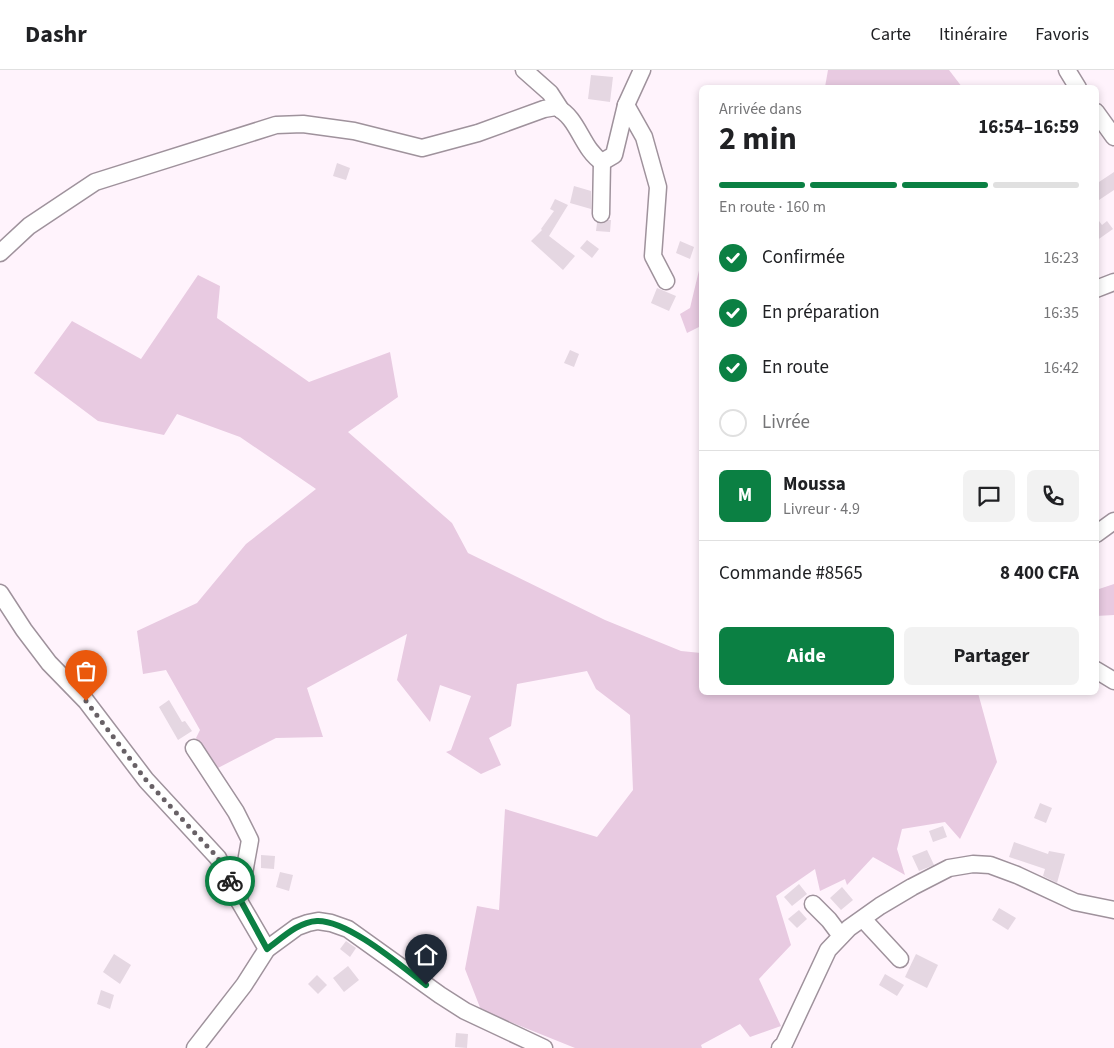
<!DOCTYPE html>
<html lang="fr">
<meta charset="utf-8">
<style>
body{margin:0;font-family:"Source Sans 3",sans-serif;background:#f2f2f2;color:#202124;height:100vh;display:flex;flex-direction:column;font-size:19px;white-space:nowrap}
*{box-sizing:border-box;margin:0}
p{font-size:16px;color:#757577}
.icon{flex:none;width:28px;height:28px;fill:none;stroke:currentColor;stroke-width:2;stroke-linecap:round;stroke-linejoin:round}
.map{position:relative;flex:1;overflow:hidden}
.side{position:absolute;left:699px;top:15px;width:400px;height:610px;display:flex;flex-direction:column;background:#fff;border-radius:8px;box-shadow:0 2px 8px #0003}
.side>*{flex:none}
.pin{position:absolute;display:grid;place-items:center;width:42px;height:42px;color:#fff;margin:-51px -21px;border-radius:50% 50% 50% 0;rotate:-45deg;box-shadow:0 0 5px #0007}
.pin .icon{rotate:45deg}
.courier{position:absolute;display:grid;place-items:center;width:50px;height:50px;margin:-25px;border:4px solid #0b8043;border-radius:50%;background:#fff;color:#222;box-shadow:0 1px 6px #0007}
.summary em{font-style:normal;font-weight:700}
.summary div{display:flex;flex-direction:column-reverse}
.summary{display:flex;align-items:center;justify-content:space-between;height:85px;padding:0 20px}
h1{font-size:32px;font-weight:700;line-height:38px}
.bar{display:grid;grid-template-columns:repeat(4,1fr);gap:8px 5px;align-content:center;height:60px;padding:0 20px}
.bar i{height:6px;border-radius:4px;background:#e0e0e0}
.bar .active{background:#0b8043}
.bar p{grid-column:span 4}
.line{display:flex;align-items:center;gap:12px;padding:0 20px;border-top:1px solid #e0e0e0}
.line div{flex:1}
.round{display:grid;place-items:center;flex:none;width:52px;height:52px;border-radius:8px;background:#f2f2f2}
ol{padding:0 20px;list-style:none}
li{display:flex;align-items:center;gap:15px;height:55px}
li p{margin-inline-start:auto}
li .icon{padding:5px;border-radius:50%;background:#0b8043;color:#fff;stroke-width:4}
li:last-child{color:#757577}
li i{width:28px;height:28px;border:2px solid #e0e0e0;border-radius:50%}
.primary-button{display:flex;gap:10px;margin-top:auto;padding:10px 20px}
.primary-button a{flex:1;height:58px;border-radius:8px;background:#0b8043;color:#fff;font-size:20px;font-weight:700;line-height:58px;text-align:center}
.primary-button a+a{background:#f2f2f2;color:#202124}
header{display:flex;align-items:center;gap:30px;box-sizing:border-box;height:70px;padding:0 25px;background:#fff;border-bottom:1px solid #e0e0e0}
header strong{font-size:24px}
nav{display:flex;gap:28px;margin-inline-start:auto;font-size:18px}
.map>svg:first-child{display:block}
</style>
<header>
<strong>Dashr</strong>
<nav><a>Carte</a><a>Itinéraire</a><a>Favoris</a></nav>
</header>
<div class="map">
<svg width="1114" height="978" viewBox="0 0 1114 978">
<rect width="100%" height="100%" fill="#fff3fc"/>
<!-- green -->
<g fill="#e8cae1">
<path d="M828 0H949L962 17H825Z"/>
<path d="M701 192V256L687 263 680 244 690 238Z"/>
<path d="M198 205 220 216 217 248 309 312 390 282 398 327 348 362 452 453 468 483 605 550 681 581 701 583V622L978 623 997 692 960 769 945 752 902 759 897 779 905 805 873 787 847 815 845 809 820 821 815 799 776 826 791 875 759 909 781 956 750 967 740 954 701 975 702 978H575L481 940 465 899 477 836 499 840 505 739 597 767 633 720 630 645 596 619 587 601 517 614 511 656 489 668 501 695 481 704 446 682 451 680 471 626 440 615 430 652 397 610 407 564 307 618 323 667 276 668 216 699 196 668 200 660 166 600 143 604 137 561 197 533 246 474 316 419 240 367 177 344 164 365 98 351 34 303 72 251 141 289Z"/>
<path d="M1114 514V545L1096 546V520Z"/>
</g>
<!-- building -->
<g fill="#e5d7e2">
<path d="M591 5 613 7 610 32 588 29Z"/>
<path d="M337 93 350 98 346 110 333 106Z"/>
<path d="M1114 102V120L1096 132V114Z"/>
<path d="M574 116 591 121V139L570 133Z"/>
<path d="M555 129 568 135 549 166 575 186 563 200 531 171 542 160 541 159 554 141 550 139Z"/>
<path d="M1096 147 1102 155 1107 151 1113 159 1096 171Z"/>
<path d="M608 150H611L610 162 596 161 597 153 601 154Z"/>
<path d="M587 170 599 179 592 188 580 178Z"/>
<path d="M680 171 694 177 690 189 676 183Z"/>
<path d="M657 218 676 226 669 241 651 233Z"/>
<path d="M570 280 579 284 574 297 564 293Z"/>
<path d="M169 630 182 652 185 651 192 661 178 670 159 637Z"/>
<path d="M1040 733 1052 738 1046 753 1034 748Z"/>
<path d="M943 756 947 767 933 772 929 761Z"/>
<path d="M1014 772 1048 784 1049 781 1065 784 1057 813 1043 806 1045 799 1009 787Z"/>
<path d="M927 780 934 795 919 801 912 786Z"/>
<path d="M261 785 275 786 274 799 261 798Z"/>
<path d="M280 802 293 805 289 821 276 817Z"/>
<path d="M799 814 807 824 792 836 784 827Z"/>
<path d="M842 817 853 830 841 840 830 828Z"/>
<path d="M999 838 1016 848 1008 860 992 850Z"/>
<path d="M799 840 807 849 797 858 788 849Z"/>
<path d="M346 871 356 878 350 887 340 879Z"/>
<path d="M114 884 131 895 120 914 103 902Z"/>
<path d="M916 884 938 895 927 918 905 907Z"/>
<path d="M348 896 359 910 344 922 333 908Z"/>
<path d="M885 904 904 915 897 926 879 915Z"/>
<path d="M317 905 327 915 318 924 308 914Z"/>
<path d="M101 920 114 925 110 939 97 934Z"/>
<path d="M456 963 468 964 467 978 455 977Z"/>
</g>
<g fill="none" stroke-linecap="round" stroke-linejoin="round">
<!-- minor casing -->
<g stroke="#9f929c" stroke-width="19">
<g id="minor">
<path d="M524 0 550 23 561 40"/>
<path d="M1067 0 1078 18"/>
<path d="M626 35 644 67 658 117 653 186 666 211"/>
<path d="M1096 42 1114 67"/>
<path d="M601 144 602 92"/>
<path d="M0 183 29 156 95 112 276 55 303 54 354 61 422 78 478 63 544 39 556 37C579 48 581 78 602 92L614 85 626 35 642 0"/>
<path d="M1096 219 1114 212"/>
<path d="M1096 464 1114 451"/>
<path d="M0 523 24 560 49 593 86 631 146 710 218 788 239 831 267 879"/>
<path d="M1096 600 1114 611"/>
<path d="M194 678 236 742 250 770 239 831"/>
<path d="M813 834 829 850 841 866"/>
<path d="M863 849 900 889"/>
<path d="M195 978 244 915 267 879 297 857 308 853 318 851 331 853 348 859 440 925 465 941 544 978"/>
<path d="M780 978 784 974 828 880 849 858 880 836 912 817 949 798 973 794 990 795 1017 805 1075 832 1114 840"/>
</g>
</g>
<!-- minor -->
<use href="#minor" stroke="#fff" stroke-width="16"/>
</g>
<g fill="none" stroke-linecap="round" stroke-linejoin="round">
<!-- done -->
<path stroke="#686166" stroke-width="5" stroke-dasharray="0 9" d="M86 631 146 710 218 788 230 811"/>
<!-- route -->
<path stroke="#0b8043" stroke-width="6" d="M230 811 267 879C282 868 298 852 317 851 348 850 401 896 426 915"/>
</g>
</svg>
<div class="pin" style="left:86px;top:631px;background:#ea580c"><svg class="icon" aria-label="bag" viewBox="0 0 24 24"><path d="M5 8h14l-1 12H6zM9 8a3 3 0 0 1 6 0"/></svg></div>
<div class="pin" style="left:426px;top:915px;background:#1f2937"><svg class="icon" aria-label="home" viewBox="0 0 24 24"><path d="M3 11l9-7 9 7M6 9v11h12V9"/></svg></div>
<div class="courier" style="left:230px;top:811px"><svg class="icon" aria-label="bike" viewBox="0 0 24 24"><circle cx="6" cy="16" r="4"/><circle cx="18" cy="16" r="4"/><path d="M6 16l4-8h5l3 8M10 8l3 8H6M13 5h3"/></svg></div>
<section class="side">
<div class="summary"><div><h1>2 min</h1><p>Arrivée dans</p></div><em>16:54–16:59</em></div>
<div class="bar"><i class="active"></i><i class="active"></i><i class="active"></i><i></i><p>En route · 160 m</p></div>
<ol>
<li><svg class="icon" aria-label="check" viewBox="0 0 24 24"><path d="M5 12l5 5 9-10"/></svg>Confirmée<p>16:23</p></li>
<li><svg class="icon" aria-label="check" viewBox="0 0 24 24"><path d="M5 12l5 5 9-10"/></svg>En préparation<p>16:35</p></li>
<li><svg class="icon" aria-label="check" viewBox="0 0 24 24"><path d="M5 12l5 5 9-10"/></svg>En route<p>16:42</p></li>
<li><i></i>Livrée</li>
</ol>
<div class="line" style="height:90px"><b class="round" style="background:#0b8043;color:#fff">M</b><div><b>Moussa</b><p>Livreur · 4.9</p></div><a class="round"><svg class="icon" aria-label="chat" viewBox="0 0 24 24"><path d="M4 5h16v11H9l-5 4z"/></svg></a><a class="round"><svg class="icon" aria-label="phone" viewBox="0 0 24 24"><path d="M5 4h4l2 5-3 2q2 4 5 5l2-3 5 2v4C11 20 4 13 5 4z"/></svg></a></div>
<div class="line" style="height:65px"><div>Commande #8565</div><b>8 400 CFA</b></div>
<div class="primary-button"><a>Aide</a><a>Partager</a></div>
</section>
</div>
